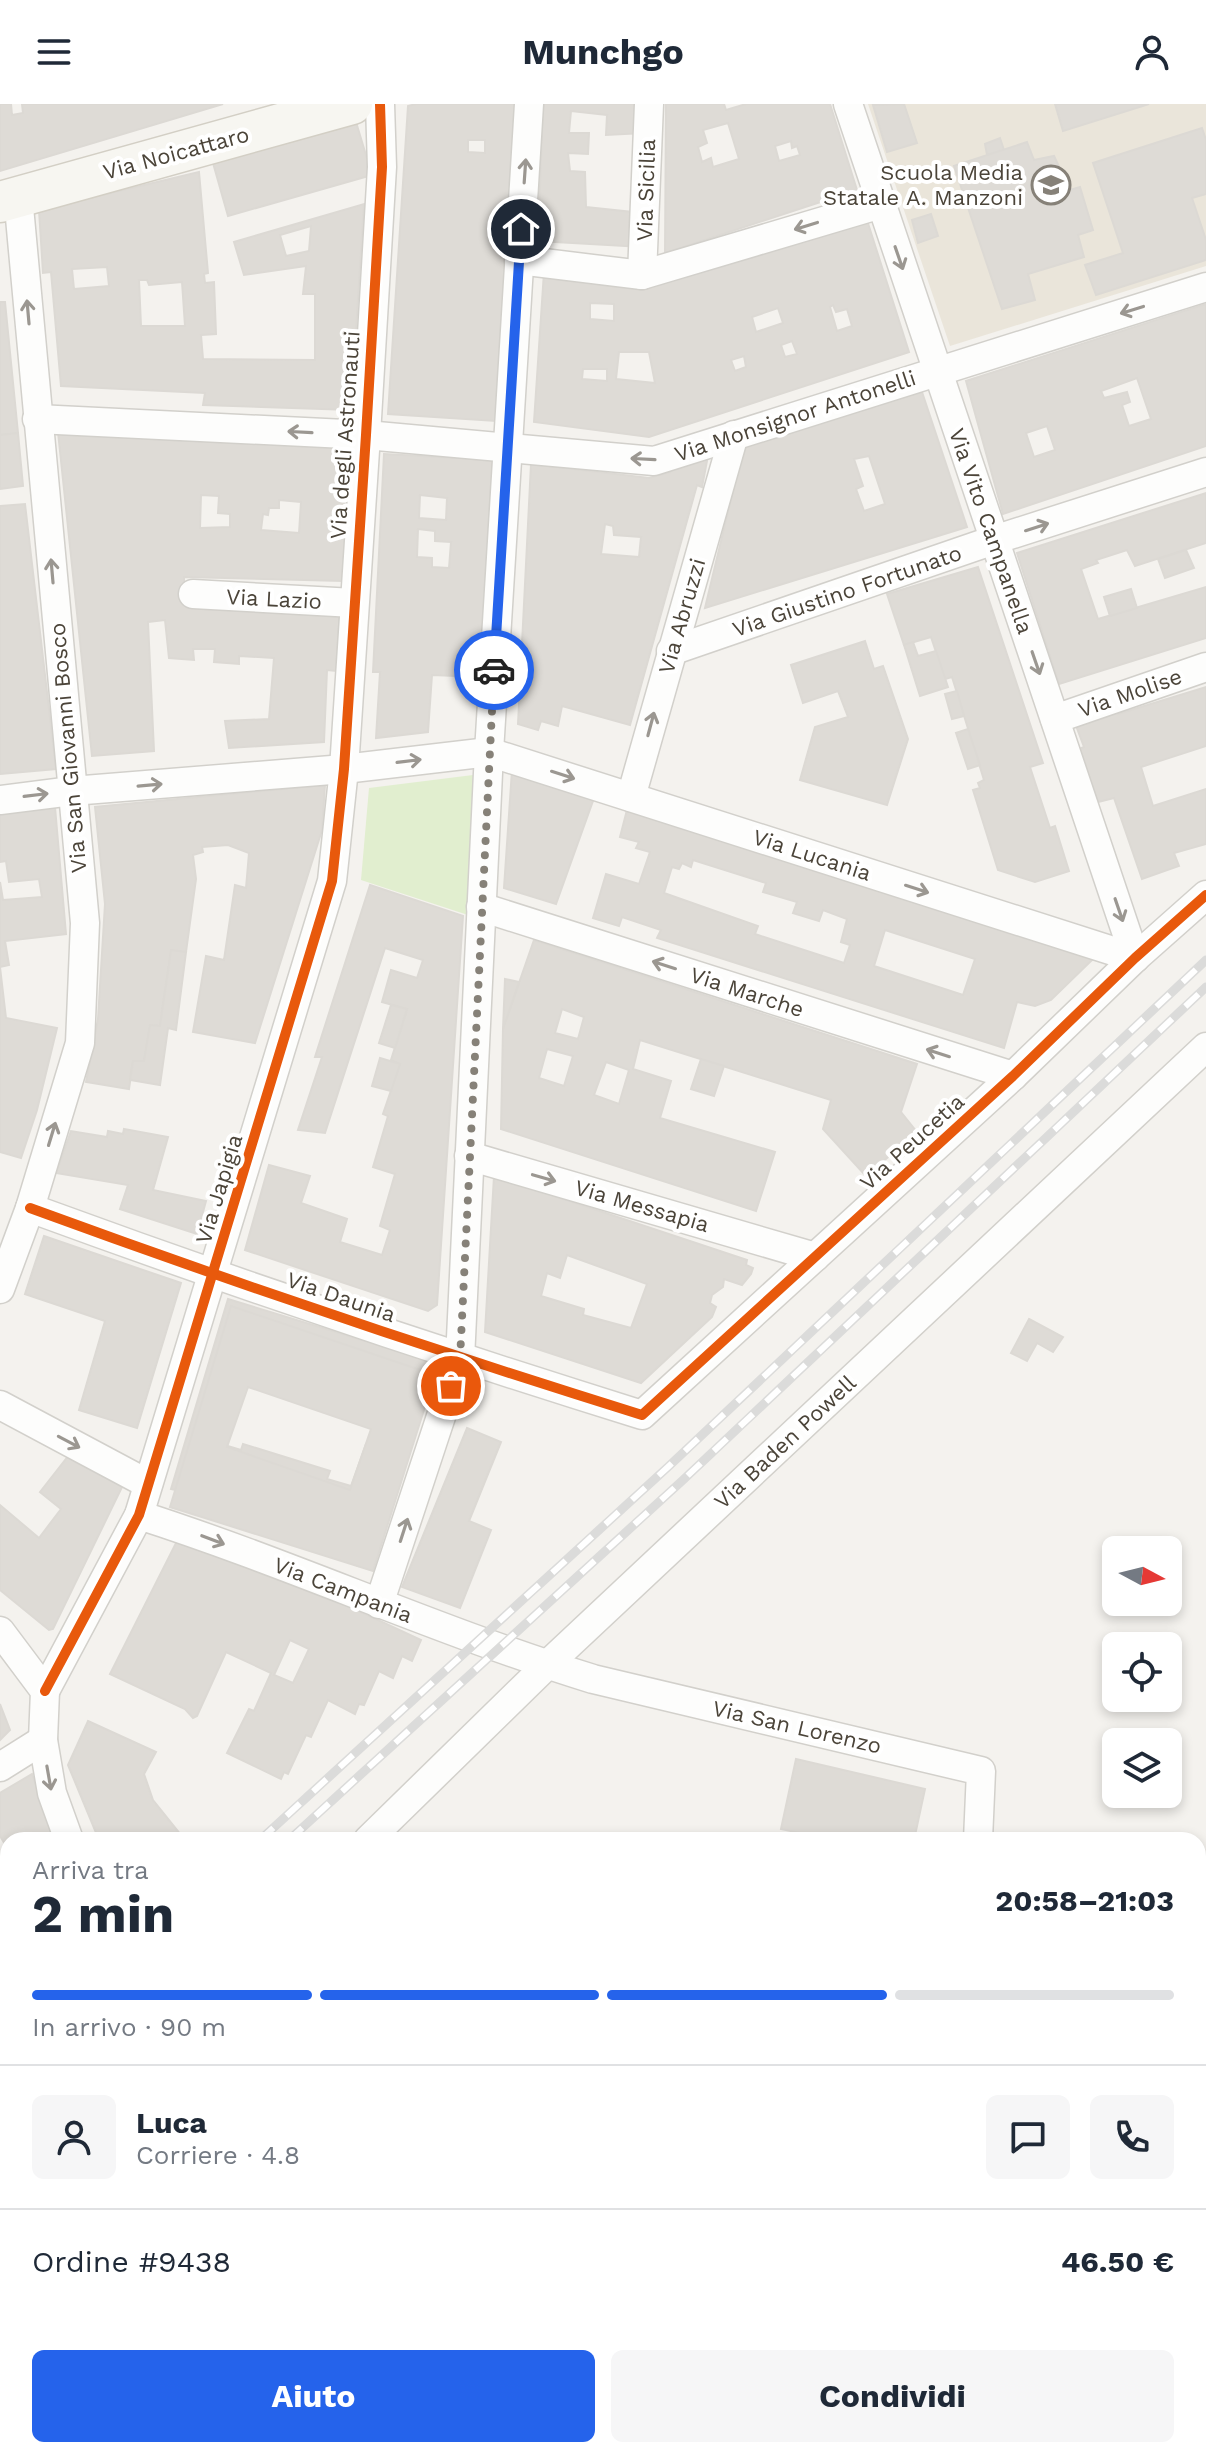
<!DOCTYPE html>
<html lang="it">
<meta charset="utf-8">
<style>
body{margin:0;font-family:"Work Sans",sans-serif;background:#f6f6f7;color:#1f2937;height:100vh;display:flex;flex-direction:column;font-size:30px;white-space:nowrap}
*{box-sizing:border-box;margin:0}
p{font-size:26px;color:#747a83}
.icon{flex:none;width:44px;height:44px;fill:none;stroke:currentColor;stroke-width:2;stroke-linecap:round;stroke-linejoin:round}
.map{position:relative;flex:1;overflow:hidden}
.drawer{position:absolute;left:0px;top:1728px;width:1206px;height:626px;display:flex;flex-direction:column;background:#fff;border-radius:24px 24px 0 0;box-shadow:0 4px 12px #0003}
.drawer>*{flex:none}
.needle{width:52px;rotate:97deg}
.buttons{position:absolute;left:1102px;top:1432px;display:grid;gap:16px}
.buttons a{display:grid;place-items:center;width:80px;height:80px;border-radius:12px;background:#fff;box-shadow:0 4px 12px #0003;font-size:40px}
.pin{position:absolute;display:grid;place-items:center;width:68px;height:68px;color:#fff;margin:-34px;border:4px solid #fff;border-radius:50%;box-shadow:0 2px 8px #0007}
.courier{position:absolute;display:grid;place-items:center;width:80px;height:80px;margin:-40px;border:6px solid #2563eb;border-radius:50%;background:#fff;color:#222;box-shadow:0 2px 10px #0007}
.headline em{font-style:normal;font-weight:700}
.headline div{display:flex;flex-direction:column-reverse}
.headline{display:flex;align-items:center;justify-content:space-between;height:136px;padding:0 32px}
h1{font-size:52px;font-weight:700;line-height:60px}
.bar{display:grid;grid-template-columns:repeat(4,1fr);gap:12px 8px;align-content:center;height:96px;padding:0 32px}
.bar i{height:10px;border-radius:6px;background:#e0e1e3}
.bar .active{background:#2563eb}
.bar p{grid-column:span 4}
.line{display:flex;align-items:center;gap:20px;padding:0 32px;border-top:2px solid #e0e1e3}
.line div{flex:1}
.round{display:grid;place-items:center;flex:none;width:84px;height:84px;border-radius:12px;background:#f6f6f7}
.action{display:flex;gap:16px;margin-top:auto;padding:16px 32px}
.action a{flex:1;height:92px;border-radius:12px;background:#2563eb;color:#fff;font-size:32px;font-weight:700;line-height:92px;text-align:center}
.action a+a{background:#f6f6f7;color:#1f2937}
header{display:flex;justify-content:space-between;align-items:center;height:104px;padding:0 32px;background:#fff;font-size:36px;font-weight:700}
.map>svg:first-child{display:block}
</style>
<header><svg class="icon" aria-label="menu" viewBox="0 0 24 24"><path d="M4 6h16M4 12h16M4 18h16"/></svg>Munchgo<svg class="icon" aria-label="person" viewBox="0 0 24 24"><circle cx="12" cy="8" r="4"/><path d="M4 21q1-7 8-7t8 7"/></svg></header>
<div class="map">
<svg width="1206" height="2353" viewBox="0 0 1206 2353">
<rect width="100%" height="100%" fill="#f4f2ee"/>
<!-- education -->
<path fill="#eae5da" d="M868 0H1206V162L950 242Z"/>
<!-- green -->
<path fill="#e1eecf" d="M473 671 468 811 361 776 369 684Z"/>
<!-- building -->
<g fill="#dedbd6" stroke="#dcd9d4" stroke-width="2" fill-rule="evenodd">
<path d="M0 0H11L12 11 23 9 22 0H223L0 67Z"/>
<path d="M416 0H516L496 317 388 310 408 2ZM468 36H485V49L468 48Z"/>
<path d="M543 0H643V29L606 31 607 11 571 7 569 29H589L588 50 568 49 570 67 585 68 586 103 642 109V143L538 137Z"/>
<path d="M666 0H724L726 6 746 0H830L857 86 665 149ZM728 19 739 55 713 63 711 54 702 58 698 43 707 39 703 26ZM791 37 792 44 797 42 800 51 779 57 775 42Z"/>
<path d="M904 0 917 39 887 48 873 1Z"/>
<path d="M1055 0H1149L1063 27Z"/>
<path d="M356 18 372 71 228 112 213 59Z"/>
<path d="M1202 24 1206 36V90L1192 94 1206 136V156L1096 191 1085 161 1123 149 1093 59Z"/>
<path d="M1000 34 1004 46 987 51 985 40Z"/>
<path d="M1027 38 1034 56 1054 52 1070 86 1080 83 1093 126 1078 131 1084 153 1028 170 1035 196 1002 205 954 62Z"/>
<path d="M199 68 208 169 204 170 205 179 214 178 216 230 201 231 203 255 315 256V190H303L306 162 244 171 234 138 364 100 351 306 203 301 205 289 61 282 51 168 43 169 39 106ZM311 122 309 147 286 152 280 131ZM107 163 109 182 74 185 72 165ZM139 176H147L149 181 182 178 185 222H141Z"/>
<path d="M931 110 938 132 918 139 912 116Z"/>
<path d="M866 113 909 248 649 333 534 318 544 168 731 156ZM590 199 614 200V217L590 215ZM833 201 836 208 847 205 852 222 837 227 830 203ZM778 204 783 219 756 228 752 213ZM792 237 797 250 785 253 781 241ZM619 248H649L655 279 616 275ZM744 252 746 263 735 267 731 256ZM583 265H607V277L582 275Z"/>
<path d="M0 198H5L18 329 0 331Z"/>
<path d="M1206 200V342L1003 410 966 277ZM1137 274 1151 315 1129 322 1122 301 1130 298 1127 288 1104 294 1101 287ZM1047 322 1055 346 1034 353 1026 329Z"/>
<path d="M922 288 967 423 705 504 744 341ZM869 352 885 400 864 407 856 385 863 382 854 355Z"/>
<path d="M58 328 351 342 343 477 184 473V496L340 505 336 567 327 566 324 638 229 644 225 617 269 615 274 554 239 552V560L214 558 215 545H193L194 556 169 554 165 516 148 518 154 647 92 652ZM201 391 219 392 218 409 230 410V423L200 424ZM279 396 301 398 299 429 261 426 263 410 268 411 269 404H279Z"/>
<path d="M18 329 23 382 0 385V331Z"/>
<path d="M384 350 493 356 480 573 432 571 428 628 376 634 380 568H373ZM420 391 447 394 446 416 419 414ZM418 425 435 427V437L451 438 449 464 432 463V454L417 453Z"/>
<path d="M705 353 707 357 702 383 697 381 630 621 562 602 558 622 541 617 538 626 518 620 531 360 649 374 670 368 668 363ZM605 420 613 422 614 431 641 433 639 453 601 450Z"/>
<path d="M1206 389V439L1135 462 1127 446 1096 456 1098 459 1081 465 1098 515 1206 483V534L1059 580 1017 449Z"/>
<path d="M25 400 56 665 0 670V402Z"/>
<path d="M1186 446 1194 464 1165 474 1158 455Z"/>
<path d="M978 463 1043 659 1030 663 1050 724 1055 722 1069 767 1035 778 998 766 973 686 980 684 978 679 984 676 952 573 945 575 931 533 904 541 887 490Z"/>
<path d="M1131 485 1137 504 1110 512 1104 493Z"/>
<path d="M865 537 874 565 883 562 908 635 887 701 800 676 815 623 848 613 838 587 803 599 791 561Z"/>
<path d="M913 538 918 552 936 547 948 583 920 592 904 541Z"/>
<path d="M1206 583V642L1141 663 1153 702 1206 685V740L1174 749 1179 762 1142 775 1114 694 1098 698 1079 645 1084 643 1075 619 1116 606 1118 610Z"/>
<path d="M957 587 964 612 952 615 945 590Z"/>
<path d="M968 625 980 661 968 665 956 629Z"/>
<path d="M512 666 594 694 556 800 504 784Z"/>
<path d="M325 681 322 726 255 939 193 928 206 852 224 856 235 781 246 784 249 749 228 741 202 743 203 748 193 751 196 775 186 848 171 846 160 922 150 921 144 957H133L129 985 86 978 98 915 105 800 95 703Z"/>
<path d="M628 702 1093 851 1092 856 1051 896 1035 902 1017 898 1004 944 657 834 661 826 622 813 619 822 593 814 606 770 639 780 650 748 636 744 639 738 620 733ZM693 756 766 779 763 788 797 798 793 809 819 817 823 806 847 815 841 838 850 841 844 859 755 830 758 822 664 789 672 763 679 765 682 759 691 763ZM885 826 975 855 963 891 874 862Z"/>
<path d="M55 703 66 830 5 837 9 861 0 863V778L3 796 42 793 39 775 9 778 6 757 0 758V709Z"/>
<path d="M370 781 463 812 437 1201 428 1207 245 1146 269 1061 310 1072 301 1099 347 1115 340 1138 382 1151 390 1126 380 1122 395 1070 373 1063 388 1012 383 1010 400 960 391 956 407 905 382 898 391 866 417 874 423 856 385 844 325 1029 298 1026 322 953H315Z"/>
<path d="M534 836 917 960 901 1008 917 1028 866 1072 823 1025 831 996 640 936 633 965 671 977 660 1014 775 1048 756 1107 501 1025 503 925ZM562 905 584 913 578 935 555 929ZM547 945 573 952 564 982 539 974ZM606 958 629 966 619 1000 594 991Z"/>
<path d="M171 846 186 848 176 926 168 924 160 981 130 976 133 957H144L150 921 160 922Z"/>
<path d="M0 863 6 914 57 924 37 1006 21 1054 0 1048Z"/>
<path d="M505 875 519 878 503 925Z"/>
<path d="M391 901 407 905 395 944 379 939Z"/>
<path d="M380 954 400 960 391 987 372 982Z"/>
<path d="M701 955 724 962 714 992 691 985Z"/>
<path d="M124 1025 168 1033 153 1086 206 1097 197 1130 120 1105 128 1081 56 1069 71 1027 107 1033 108 1027 123 1030Z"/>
<path d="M494 1072 747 1156 746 1161 753 1164 751 1170 742 1181 724 1175 723 1183 712 1191 710 1199 716 1203 712 1213 641 1279 485 1228ZM567 1151 647 1180 631 1224 583 1211 584 1205 541 1192 547 1169 560 1174Z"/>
<path d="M44 1132 181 1179 137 1324 79 1306 105 1217 25 1190Z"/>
<path d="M228 1195 434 1258 358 1462 206 1393 171 1385ZM246 1264 299 1283 296 1289 353 1309 357 1298 383 1306 372 1342 366 1340 351 1382 327 1375 330 1367 243 1340 241 1346 221 1340Z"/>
<path d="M231 1202 435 1271 373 1467 170 1403ZM248 1283 371 1325 350 1386 227 1343Z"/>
<path d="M1029 1215 1063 1233 1053 1248 1037 1239 1027 1257 1011 1249Z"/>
<path d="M467 1324 501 1338 469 1417 491 1426 460 1504 402 1483Z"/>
<path d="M69 1351 124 1379 53 1525 49 1526 0 1486V1401L39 1434 61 1405 40 1388Z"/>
<path d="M197 1432 421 1536 412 1557 402 1552 393 1574 379 1567 364 1601 359 1600 355 1610 328 1596 311 1633 306 1631 288 1670 284 1668 281 1675 227 1649 249 1605 254 1607 271 1569 226 1548 197 1612 193 1614 185 1605 110 1570 177 1437ZM290 1536 309 1545 293 1579 274 1571Z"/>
<path d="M0 1600 10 1626 0 1636Z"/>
<path d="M88 1617 156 1648 144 1670 153 1696 185 1736H99L68 1661Z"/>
<path d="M796 1655 925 1685 914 1736H833L781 1725Z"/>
<path d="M32 1670 54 1736H8V1745L0 1732V1689Z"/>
<path d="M8 1794V1852L0 1858V1801Z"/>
<path d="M1198 2052 1206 2054V2072L1198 2105Z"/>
<path d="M151 2346H241L242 2353H157L150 2351Z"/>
<path d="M308 2346H368L371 2353H310Z"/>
<path d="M409 2346H467L468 2353H411Z"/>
<path d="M961 2346H1030L1029 2353H959Z"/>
<path d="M1072 2346H1140L1138 2353H1071Z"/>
</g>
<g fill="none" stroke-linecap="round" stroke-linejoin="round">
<!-- street casing -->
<g stroke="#d2d0cb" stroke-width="31">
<g id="street">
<path d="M848 0 1135 854"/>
<path d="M519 156 642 171 881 100"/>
<path d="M642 171 649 0"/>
<path d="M37 315 366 331 654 357 1206 183"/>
<path d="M193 490 354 499"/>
<path d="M671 547 994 436 1206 368"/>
<path d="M1055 615 1206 563"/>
<path d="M631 693 734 331"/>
<path d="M0 696 72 687 344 665 489 648 1135 854"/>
<path d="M481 803 1013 972"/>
<path d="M469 1052 815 1153"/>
<path d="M30 1104C232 1178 436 1247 642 1311L1013 972 1135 854 1206 791"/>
<path d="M0 1185 30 1104 80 939 85 819 18 92"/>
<path d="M0 1301 148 1380"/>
<path d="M139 1411C292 1460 439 1528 593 1575L981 1667 978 1736"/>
<path d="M379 1500 460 1255 489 648 529 0"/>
<path d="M0 1527 45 1587 43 1636 52 1689 69 1736"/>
<path d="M45 1587 139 1411 332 777 344 665 366 331 382 63 380 0"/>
<path d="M0 1663 43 1636"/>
<path d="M368 1736 547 1561 1206 943"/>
<path d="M1198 1882H1206"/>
<path d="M0 1901 8 1894"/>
<path d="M1198 2304 1206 2274"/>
<path d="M389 2346 391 2353"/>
<path d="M827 2346 850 2353"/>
<path d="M118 2353 120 2346"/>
<path d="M894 2353 897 2346"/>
<path d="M1185 2353 1186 2346"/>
</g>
</g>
<!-- secondary casing -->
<g stroke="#d3cfc5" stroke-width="43">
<path id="secondary" d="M0 98 352 0"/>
</g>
<!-- street -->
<use href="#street" stroke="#fdfdfc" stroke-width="28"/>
<!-- secondary -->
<use href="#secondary" stroke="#f7f6f1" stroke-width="40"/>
<!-- rail casing -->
<g stroke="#dbdbda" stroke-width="9">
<g id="rail">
<path d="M260 1736 669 1362 1206 856"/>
<path d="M289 1736 683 1376 1206 883"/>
<path d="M0 1957 8 1951"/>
<path d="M0 1990 8 1983"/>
</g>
</g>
<!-- rail -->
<use href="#rail" stroke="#fff" stroke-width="6" stroke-dasharray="18" stroke-linecap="butt"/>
<!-- cycleway casing -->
<g stroke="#fff" stroke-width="15">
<g id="cycleway">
<path d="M30 1104C232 1178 436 1247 642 1311L1013 972 1135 854 1206 791"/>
<path d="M45 1587 139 1411 332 777 344 665 366 331 382 63 380 0"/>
</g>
</g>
<!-- cycleway -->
<use href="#cycleway" stroke="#e8590c" stroke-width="10"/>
</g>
<!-- one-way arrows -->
<defs><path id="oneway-shaft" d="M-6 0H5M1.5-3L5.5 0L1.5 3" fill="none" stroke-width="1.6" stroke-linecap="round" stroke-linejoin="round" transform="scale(2)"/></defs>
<g stroke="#9b9791">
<use href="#oneway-shaft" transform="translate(525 67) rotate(-86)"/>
<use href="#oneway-shaft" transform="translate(806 122) rotate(163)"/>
<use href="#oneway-shaft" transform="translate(899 154) rotate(71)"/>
<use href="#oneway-shaft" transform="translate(1132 206) rotate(163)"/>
<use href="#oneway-shaft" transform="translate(28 208) rotate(-95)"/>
<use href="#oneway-shaft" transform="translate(300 328) rotate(-177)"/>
<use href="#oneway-shaft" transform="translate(643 355) rotate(-177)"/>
<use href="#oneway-shaft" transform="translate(1037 423) rotate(-18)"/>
<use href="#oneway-shaft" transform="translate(52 467) rotate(-95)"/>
<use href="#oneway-shaft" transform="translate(1036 559) rotate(71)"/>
<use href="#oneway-shaft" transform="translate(651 620) rotate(-75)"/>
<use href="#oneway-shaft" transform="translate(409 657) rotate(-7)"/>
<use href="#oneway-shaft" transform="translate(563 671) rotate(18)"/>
<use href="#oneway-shaft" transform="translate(150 681) rotate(-5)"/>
<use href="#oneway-shaft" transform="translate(36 691) rotate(-7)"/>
<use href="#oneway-shaft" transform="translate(917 785) rotate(18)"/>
<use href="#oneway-shaft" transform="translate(1119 806) rotate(71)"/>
<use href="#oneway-shaft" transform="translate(664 861) rotate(-162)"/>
<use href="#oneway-shaft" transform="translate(938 949) rotate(-162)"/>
<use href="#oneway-shaft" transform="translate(52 1030) rotate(-73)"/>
<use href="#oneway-shaft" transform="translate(544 1074) rotate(16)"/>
<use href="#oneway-shaft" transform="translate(69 1338) rotate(28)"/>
<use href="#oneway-shaft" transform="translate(404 1426) rotate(-72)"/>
<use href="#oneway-shaft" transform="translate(213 1436) rotate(21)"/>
<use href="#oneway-shaft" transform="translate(49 1674) rotate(80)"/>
</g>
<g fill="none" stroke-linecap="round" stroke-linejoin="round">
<!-- done -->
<path stroke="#868178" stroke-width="8" stroke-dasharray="0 14.4" d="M451 1282 460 1255 494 566"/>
<!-- route -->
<path stroke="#2563eb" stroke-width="10" d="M494 566 521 125"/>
</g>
<!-- icons -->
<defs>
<g id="school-ring" transform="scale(2)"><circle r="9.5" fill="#fff" stroke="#868178" stroke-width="1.5"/><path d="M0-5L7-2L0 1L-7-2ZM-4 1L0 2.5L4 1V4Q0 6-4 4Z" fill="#868178"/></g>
</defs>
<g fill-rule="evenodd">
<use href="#school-ring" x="1051" y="81"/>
</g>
<g text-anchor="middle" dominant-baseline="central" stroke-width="8" stroke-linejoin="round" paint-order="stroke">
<!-- street labels -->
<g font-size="22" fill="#4b4439" stroke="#fff">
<text transform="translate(176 49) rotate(-15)">Via Noicattaro</text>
<text transform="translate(646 86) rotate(-88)">Via Sicilia</text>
<text transform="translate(795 312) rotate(-18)">Via Monsignor Antonelli</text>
<text transform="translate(345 331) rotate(-86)">Via degli Astronauti</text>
<text transform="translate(991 427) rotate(71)">Via Vito Campanella</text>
<text transform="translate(847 487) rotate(-19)">Via Giustino Fortunato</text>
<text transform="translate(274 495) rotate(3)">Via Lazio</text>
<text transform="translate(682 512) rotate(-74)">Via Abruzzi</text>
<text transform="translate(1130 589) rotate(-19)">Via Molise</text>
<text transform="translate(68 644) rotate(-95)">Via San Giovanni Bosco</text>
<text transform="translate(812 751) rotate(18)">Via Lucania</text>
<text transform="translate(747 888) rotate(18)">Via Marche</text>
<text transform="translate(912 1038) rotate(-42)">Via Peucetia</text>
<text transform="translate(219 1085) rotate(-73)">Via Japigia</text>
<text transform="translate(642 1102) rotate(16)">Via Messapia</text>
<text transform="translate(341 1193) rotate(19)">Via Daunia</text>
<text transform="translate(785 1338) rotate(-43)">Via Baden Powell</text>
<text transform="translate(343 1486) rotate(21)">Via Campania</text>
<text transform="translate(797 1623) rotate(13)">Via San Lorenzo</text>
</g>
<!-- poi labels -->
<g font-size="22" fill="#4b4439" stroke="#fff" text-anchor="end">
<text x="1023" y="68">Scuola Media<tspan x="1023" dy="25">Statale A. Manzoni</tspan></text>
</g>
</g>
</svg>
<div class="buttons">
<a><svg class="needle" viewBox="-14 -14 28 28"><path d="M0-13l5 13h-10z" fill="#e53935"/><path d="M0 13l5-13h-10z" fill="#747a83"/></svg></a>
<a><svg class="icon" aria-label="locate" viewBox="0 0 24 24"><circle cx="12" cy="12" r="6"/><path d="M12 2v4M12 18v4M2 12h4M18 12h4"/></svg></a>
<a><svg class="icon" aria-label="layers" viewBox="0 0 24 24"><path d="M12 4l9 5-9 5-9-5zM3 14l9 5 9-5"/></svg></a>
</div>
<div class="pin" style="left:451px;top:1282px;background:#ea580c"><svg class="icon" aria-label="bag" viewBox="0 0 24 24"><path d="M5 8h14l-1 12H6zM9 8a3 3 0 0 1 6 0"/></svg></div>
<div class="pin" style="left:521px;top:125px;background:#1f2937"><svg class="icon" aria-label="home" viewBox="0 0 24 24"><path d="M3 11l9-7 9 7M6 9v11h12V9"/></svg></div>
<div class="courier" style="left:494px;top:566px"><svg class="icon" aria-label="car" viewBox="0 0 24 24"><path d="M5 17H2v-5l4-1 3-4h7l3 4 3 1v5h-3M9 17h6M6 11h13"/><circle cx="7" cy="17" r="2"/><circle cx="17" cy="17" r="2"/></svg></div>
<section class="drawer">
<div class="headline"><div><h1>2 min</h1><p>Arriva tra</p></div><em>20:58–21:03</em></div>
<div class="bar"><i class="active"></i><i class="active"></i><i class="active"></i><i></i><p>In arrivo · 90 m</p></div>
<div class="line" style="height:144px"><a class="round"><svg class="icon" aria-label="person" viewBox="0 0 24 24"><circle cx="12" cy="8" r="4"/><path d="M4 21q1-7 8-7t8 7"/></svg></a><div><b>Luca</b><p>Corriere · 4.8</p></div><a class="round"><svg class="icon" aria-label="chat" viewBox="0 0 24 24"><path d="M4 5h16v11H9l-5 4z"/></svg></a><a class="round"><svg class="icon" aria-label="phone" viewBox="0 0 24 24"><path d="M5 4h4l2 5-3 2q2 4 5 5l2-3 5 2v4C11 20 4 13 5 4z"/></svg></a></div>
<div class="line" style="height:104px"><div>Ordine #9438</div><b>46.50 €</b></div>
<div class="action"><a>Aiuto</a><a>Condividi</a></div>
</section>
</div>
